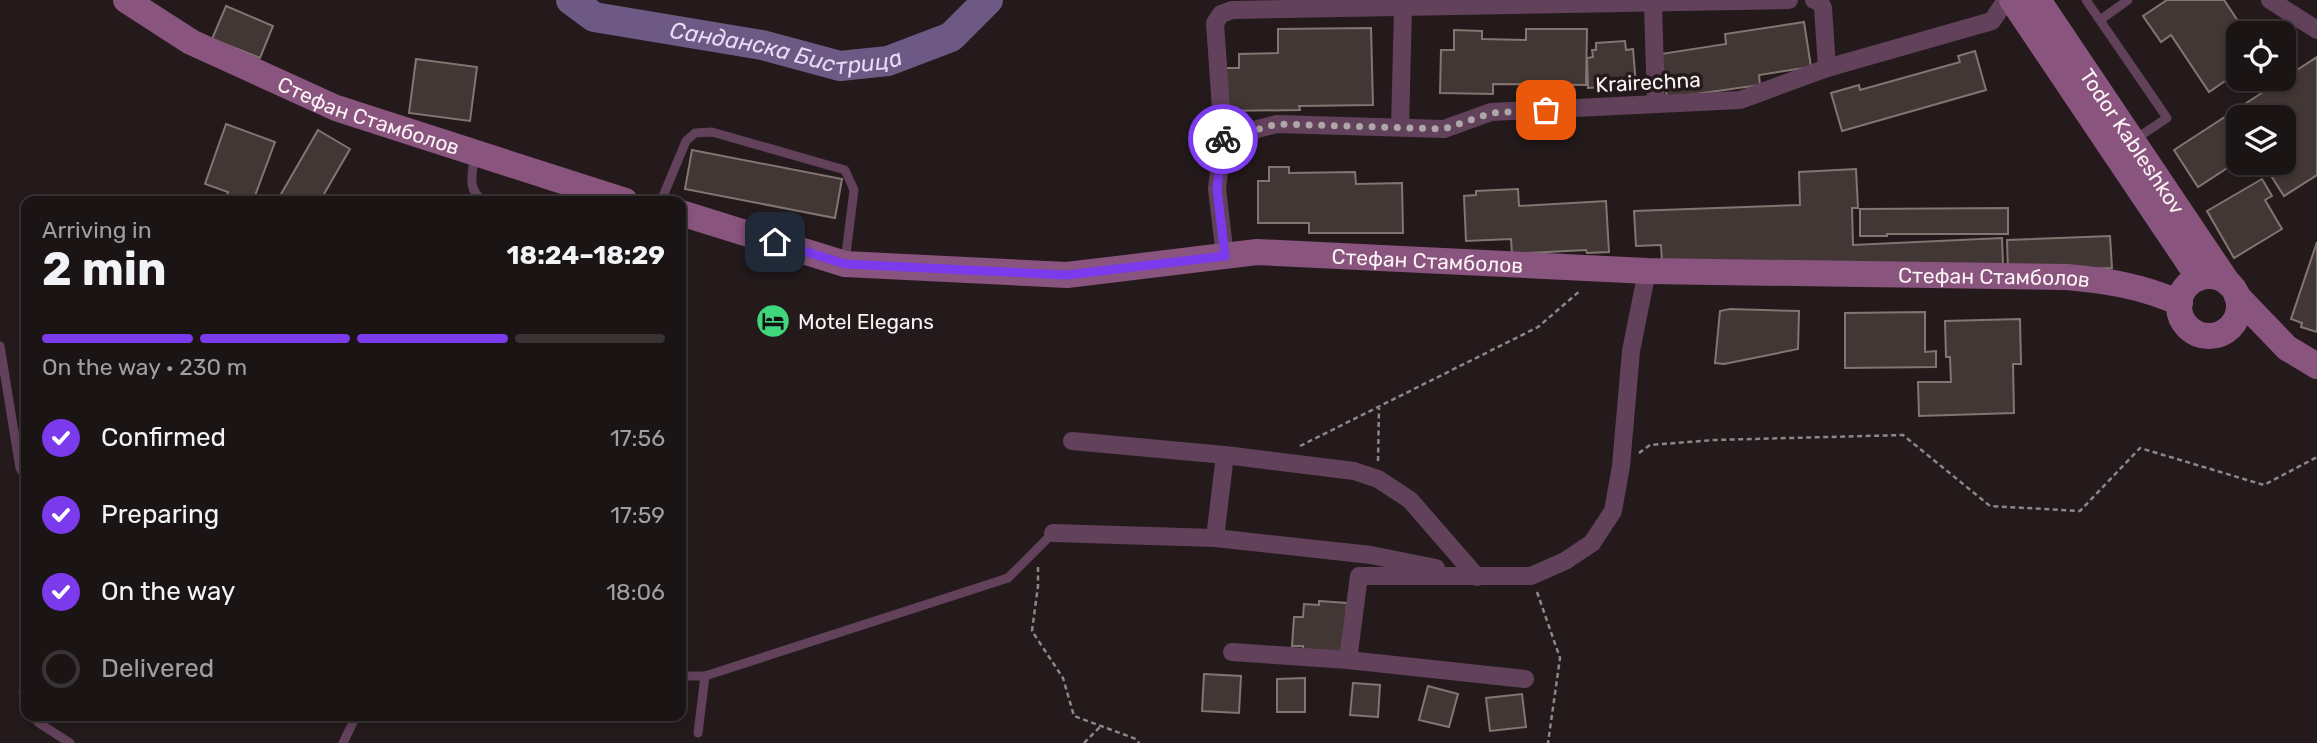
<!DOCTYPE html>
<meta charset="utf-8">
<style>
body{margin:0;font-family:Rubik,sans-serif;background:#241d1e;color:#f1f3f6;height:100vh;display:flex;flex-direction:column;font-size:26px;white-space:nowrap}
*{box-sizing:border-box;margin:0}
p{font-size:23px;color:#a09ea0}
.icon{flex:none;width:38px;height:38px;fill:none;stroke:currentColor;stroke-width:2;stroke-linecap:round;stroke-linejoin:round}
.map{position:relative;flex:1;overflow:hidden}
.side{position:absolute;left:21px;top:196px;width:665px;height:525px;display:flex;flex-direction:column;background:#1b1415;border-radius:14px;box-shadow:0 4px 10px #0003,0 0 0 2px #393334}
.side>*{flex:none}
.buttons{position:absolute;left:2226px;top:21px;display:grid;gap:14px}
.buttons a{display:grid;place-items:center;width:70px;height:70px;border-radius:14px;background:#1b1415;box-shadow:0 4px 10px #0003,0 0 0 2px #393334;font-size:35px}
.pin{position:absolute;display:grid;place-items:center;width:60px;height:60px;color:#fff;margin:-30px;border-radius:14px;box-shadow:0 4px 10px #0006}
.courier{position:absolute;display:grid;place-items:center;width:70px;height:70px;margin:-35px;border:5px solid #7c3aed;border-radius:50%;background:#fff;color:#222;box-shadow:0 2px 9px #0007}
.summary em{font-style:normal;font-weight:700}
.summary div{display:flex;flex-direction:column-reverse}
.summary{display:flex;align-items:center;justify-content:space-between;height:119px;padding:0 21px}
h1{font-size:46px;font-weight:700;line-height:52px}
.bar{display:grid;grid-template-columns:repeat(4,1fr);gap:10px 7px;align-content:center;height:84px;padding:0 21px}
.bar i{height:9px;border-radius:5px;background:#393334}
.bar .current{background:#7c3aed}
.bar p{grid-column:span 4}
ol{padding:0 21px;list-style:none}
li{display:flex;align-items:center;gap:21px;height:77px}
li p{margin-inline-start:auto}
li .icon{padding:7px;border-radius:50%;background:#7c3aed;color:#fff;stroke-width:4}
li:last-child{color:#a09ea0}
li i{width:38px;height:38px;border:4px solid #393334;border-radius:50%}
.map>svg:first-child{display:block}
</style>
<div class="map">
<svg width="2317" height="743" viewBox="0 0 2317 743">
<rect width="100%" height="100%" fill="#241a1c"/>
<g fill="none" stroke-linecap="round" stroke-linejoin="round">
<!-- river -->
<path stroke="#6e5985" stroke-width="30" id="s1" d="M571 0 594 17 762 45 840 66 888 61 951 37 988 0"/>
</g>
<!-- building -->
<g fill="#423734" stroke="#827572" stroke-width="2">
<path d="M2167 0H2224L2246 33H2238V72L2209 92 2171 35 2161 42 2143 16Z"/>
<path d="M226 6 273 26 260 58 212 39Z"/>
<path d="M1804 22 1811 67 1759 75 1760 85 1667 98 1661 54 1726 44 1725 34Z"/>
<path d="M1371 28 1373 105 1299 106 1300 110 1222 111 1221 68H1239V54L1278 53V29Z"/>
<path d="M1526 29H1587L1586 85 1493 84V94L1440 93 1441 50H1454V30L1482 31V39L1526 40Z"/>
<path d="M1625 41 1626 50 1633 49 1636 85 1588 88 1587 58 1593 57 1592 50H1596V43Z"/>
<path d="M1975 51 1986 90 1842 131 1831 93 1859 85 1860 90 1960 62 1958 56Z"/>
<path d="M2317 57V175L2284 196 2263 163H2284V117H2238V161L2198 187 2174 150Z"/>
<path d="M416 59 477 67 470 121 409 113Z"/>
<path d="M226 124 275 142 253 201H239L226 197 228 192 205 184Z"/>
<path d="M318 130 350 149 320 201H277Z"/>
<path d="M692 150 842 179 835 218 685 189Z"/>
<path d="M1269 167H1289V173L1355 172 1356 184 1402 183 1403 233H1309V223H1258V181H1269Z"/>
<path d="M1856 169 1858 208H1852L1853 245 2002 238 2003 264 1662 263 1661 245 1636 246 1634 211 1800 205 1799 172Z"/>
<path d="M2262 179 2272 196 2265 200 2282 229 2234 258 2207 211Z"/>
<path d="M1518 189 1519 206 1606 201 1609 252 1587 253 1586 250 1512 254 1511 239 1466 241 1464 196 1476 195V191Z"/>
<path d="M2008 208V234H1887V236H1860V209Z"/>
<path d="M2110 236 2112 268 2008 272 2007 240Z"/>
<path d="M2317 242V332L2301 327 2302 323 2291 319Z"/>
<path d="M1730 309 1799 311 1798 349 1724 364 1715 363 1720 311Z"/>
<path d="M1925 312V352L1936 351V367L1845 368V313Z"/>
<path d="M2020 319 2021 364H2013L2014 413 1919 416 1918 382H1951L1950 357H1946L1945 321Z"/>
<path d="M1319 601 1347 603 1344 655 1303 652V646H1292L1294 617H1303L1304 604 1319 605Z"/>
<path d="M1204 674 1241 676 1239 713 1202 711Z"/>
<path d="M1305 678V712H1277V679Z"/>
<path d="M1353 683 1380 685 1378 717 1350 715Z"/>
<path d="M1428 686 1458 694 1449 727 1419 720Z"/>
<path d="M1522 694 1526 727 1490 731 1486 698Z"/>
</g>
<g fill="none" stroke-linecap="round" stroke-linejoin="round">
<!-- path -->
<g stroke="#8f8688" stroke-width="2.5" stroke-dasharray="5 3.5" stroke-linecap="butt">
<path d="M1300 446 1538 327 1581 290"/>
<path d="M1639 453 1650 445 1714 440 1903 435 1990 506 2080 511 2140 448 2264 485 2317 457"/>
<path d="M1378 461 1379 408"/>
<path d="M1038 567V586L1032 631 1063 678 1074 716 1136 739 1139 743"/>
<path d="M1537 592 1560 658 1548 743"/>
<path d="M1084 743 1102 725"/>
</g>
<!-- lane -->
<g stroke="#62415b" stroke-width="9">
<path d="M2086 0 2167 118 2134 140"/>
<path d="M2100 20 2128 0"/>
<path d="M475 155C472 171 466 194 486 201"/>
<path d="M661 201 686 141 695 133 712 132 845 170 854 190 845 262"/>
<path d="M0 346 20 468 26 478"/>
<path d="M681 676H705"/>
<path d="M26 683 23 692 26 706"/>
<path d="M33 716 39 723 70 743"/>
<path d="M698 733 705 676 1008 578 1053 533"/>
<path d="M343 743 356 716"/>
</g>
<!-- street -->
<g stroke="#62415b" stroke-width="18">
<path d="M1814 0 1820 2 1823 8 1827 68"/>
<path d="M2270 0 2317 30"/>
<path d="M1653 4 1656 104"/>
<path d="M1400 127 1403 8"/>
<path d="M1223 138 1215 23 1221 14 1232 10 1789 0"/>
<path d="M1225 256 1217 189 1223 138 1277 124 1444 129 1491 112 1740 100 1827 68 1992 21 2006 0"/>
<path d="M1072 441 1225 455 1354 471 1378 479 1410 500 1477 577"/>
<path d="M1053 533 1215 538 1225 455"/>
<path d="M1215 538 1371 555 1436 568"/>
<path d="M1232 652 1348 660"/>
<path d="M1525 679 1348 660 1359 576H1531L1565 561 1592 543 1613 511 1621 466 1631 351 1647 271"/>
</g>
<!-- secondary -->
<g stroke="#89547e" stroke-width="26">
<path id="s2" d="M126 0 191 42 336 108 625 201"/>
<path d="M2012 0 2199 278"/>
<path id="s3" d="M2038 0 2228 283"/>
<path id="s4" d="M681 213 845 264 1067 275 1257 252 1647 271 2067 277C2109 281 2141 286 2180 303"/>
<circle cx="2209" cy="306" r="30"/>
<path d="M2237 296 2287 348 2317 366"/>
</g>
</g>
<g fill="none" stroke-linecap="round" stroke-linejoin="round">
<!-- done -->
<path stroke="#afa6a8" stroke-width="7" stroke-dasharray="0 12.6" d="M1223 139 1277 124 1444 129 1491 113 1546 110"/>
<!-- route -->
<path stroke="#7c3aed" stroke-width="9" d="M775 242 845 264 1067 275 1225 256 1217 189 1223 139"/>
</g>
<!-- icons -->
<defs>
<g id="hotel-disc" transform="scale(1.75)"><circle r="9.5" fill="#40d77c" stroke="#241a1c"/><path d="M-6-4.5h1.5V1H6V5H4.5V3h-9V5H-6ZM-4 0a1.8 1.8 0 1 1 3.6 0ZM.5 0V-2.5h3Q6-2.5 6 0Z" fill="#111"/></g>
</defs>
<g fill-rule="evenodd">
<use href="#hotel-disc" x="773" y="321"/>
</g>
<g text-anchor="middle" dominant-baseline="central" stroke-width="7" stroke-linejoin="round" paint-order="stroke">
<!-- street labels -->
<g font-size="21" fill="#faf2f3" stroke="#241a1c">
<text transform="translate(1648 82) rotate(-3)">Krairechna</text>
<text stroke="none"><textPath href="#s2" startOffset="270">Стефан Стамболов</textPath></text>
<text stroke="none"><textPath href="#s3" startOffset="170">Todor Kableshkov</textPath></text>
<text stroke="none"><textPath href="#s4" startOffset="756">Стефан Стамболов</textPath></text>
<text stroke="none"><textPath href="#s4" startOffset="1323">Стефан Стамболов</textPath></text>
</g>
<!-- poi labels -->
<g font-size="21" fill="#faf2f3" stroke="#241a1c" text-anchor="start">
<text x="798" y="321">Motel Elegans</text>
</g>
<!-- water labels -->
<g font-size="23" font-style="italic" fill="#e7dbf7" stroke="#241a1c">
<text stroke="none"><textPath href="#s1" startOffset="224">Санданска Бистрица</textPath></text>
</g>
</g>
</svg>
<div class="buttons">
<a><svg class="icon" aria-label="locate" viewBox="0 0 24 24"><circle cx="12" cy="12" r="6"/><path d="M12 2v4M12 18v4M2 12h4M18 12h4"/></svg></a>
<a><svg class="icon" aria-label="layers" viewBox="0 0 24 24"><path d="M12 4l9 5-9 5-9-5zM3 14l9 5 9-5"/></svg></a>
</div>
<div class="pin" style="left:1546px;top:110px;background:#ea580c"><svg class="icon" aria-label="bag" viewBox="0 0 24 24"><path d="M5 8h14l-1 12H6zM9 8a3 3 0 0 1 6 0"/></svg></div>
<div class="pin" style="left:775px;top:242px;background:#1f2937"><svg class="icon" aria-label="home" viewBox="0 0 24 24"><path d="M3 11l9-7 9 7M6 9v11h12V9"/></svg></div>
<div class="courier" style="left:1223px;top:139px"><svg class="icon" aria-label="bike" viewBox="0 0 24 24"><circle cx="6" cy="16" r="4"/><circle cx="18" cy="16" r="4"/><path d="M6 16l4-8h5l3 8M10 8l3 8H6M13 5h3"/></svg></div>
<section class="side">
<div class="summary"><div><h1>2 min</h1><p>Arriving in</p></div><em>18:24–18:29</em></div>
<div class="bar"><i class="current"></i><i class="current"></i><i class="current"></i><i></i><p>On the way · 230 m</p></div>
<ol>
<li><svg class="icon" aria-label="check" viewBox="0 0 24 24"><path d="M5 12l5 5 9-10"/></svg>Confirmed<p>17:56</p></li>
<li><svg class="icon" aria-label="check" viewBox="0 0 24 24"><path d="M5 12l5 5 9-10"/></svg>Preparing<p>17:59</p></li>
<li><svg class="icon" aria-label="check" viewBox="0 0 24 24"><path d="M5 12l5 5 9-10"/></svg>On the way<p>18:06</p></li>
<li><i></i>Delivered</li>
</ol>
</section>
</div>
